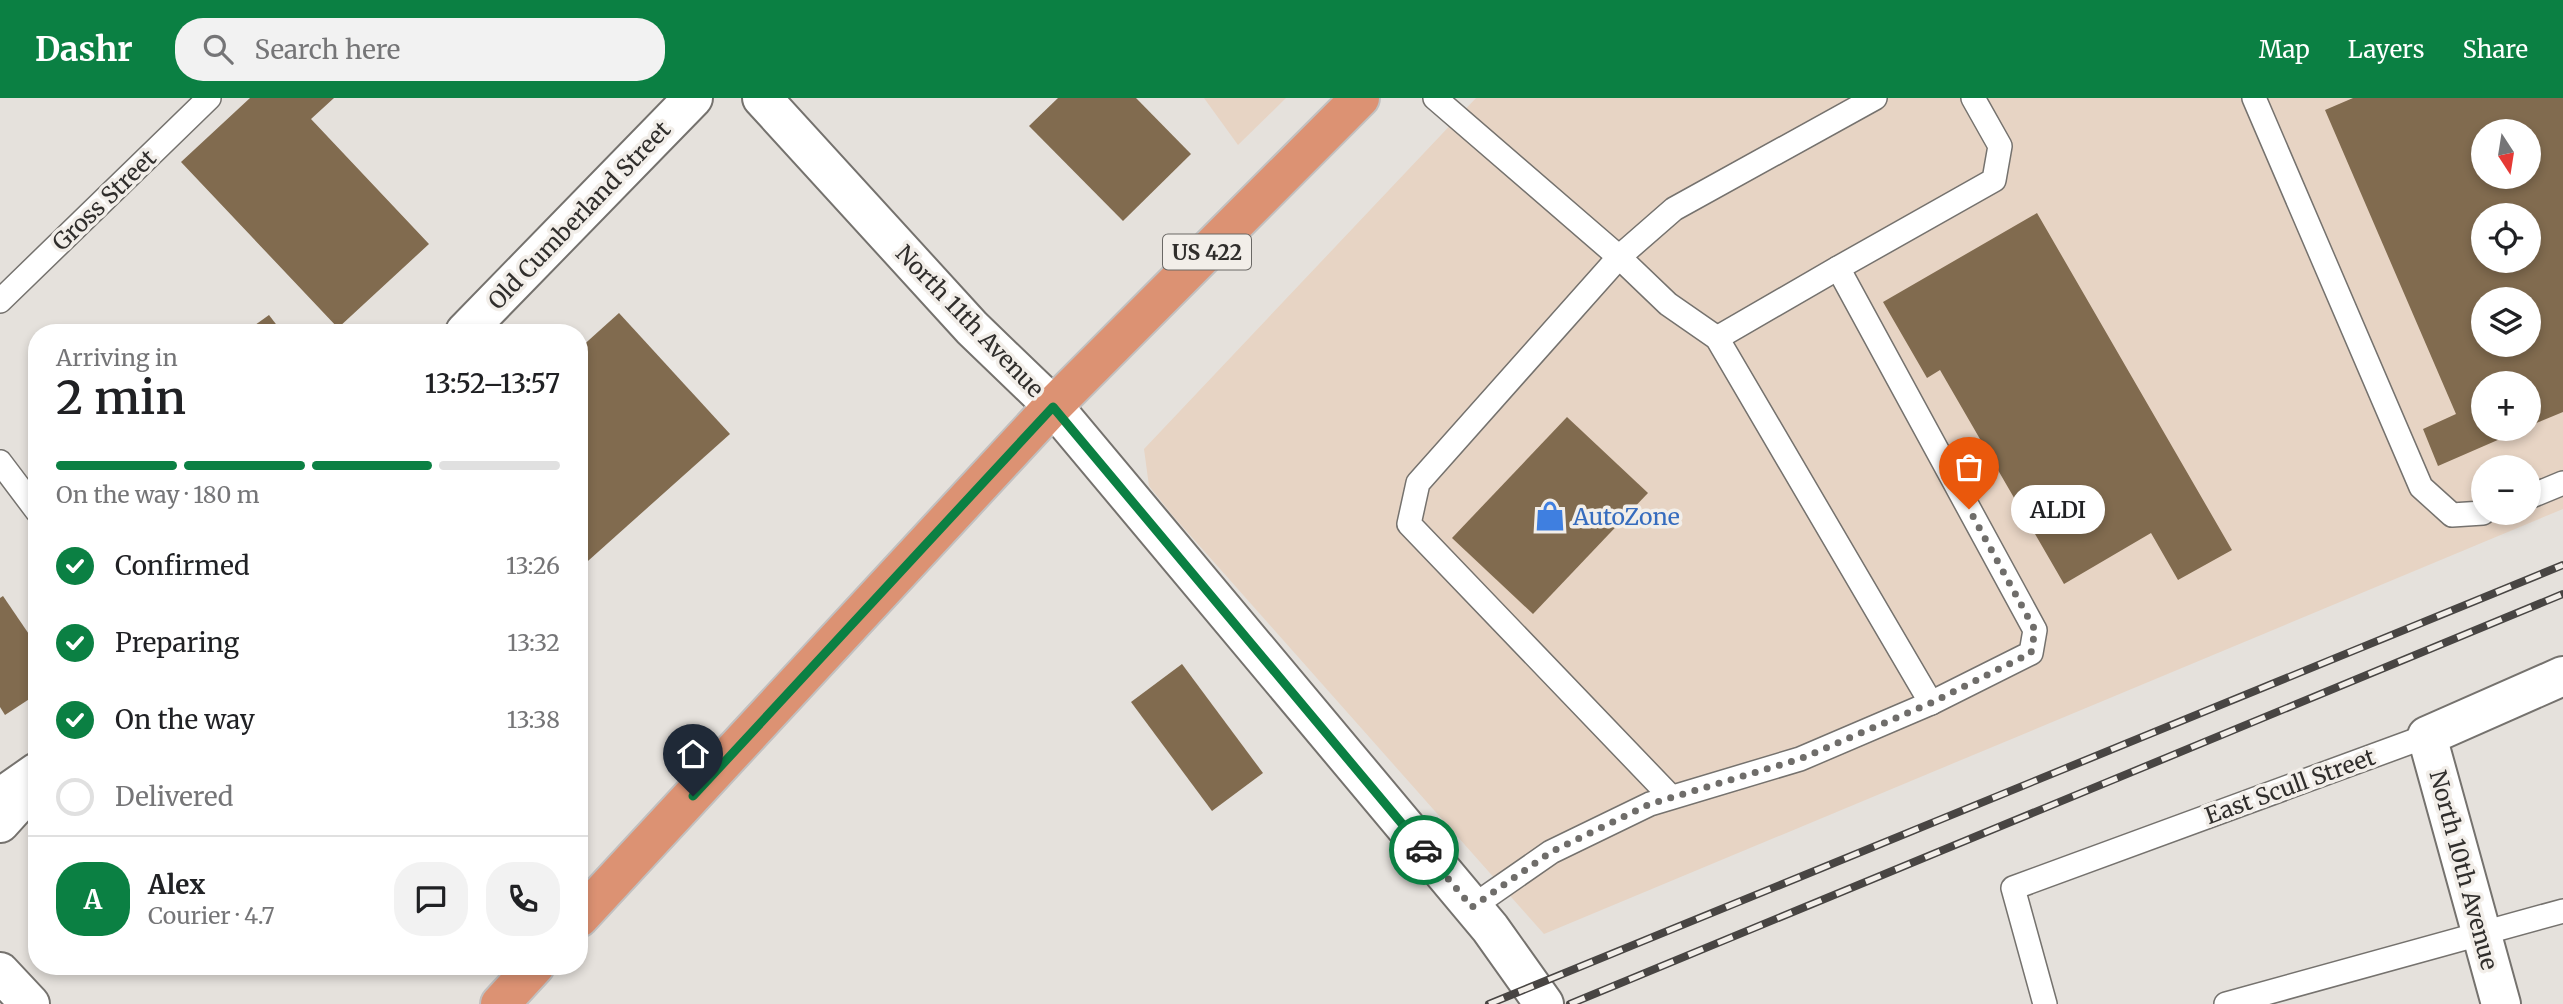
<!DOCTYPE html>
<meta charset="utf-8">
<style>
body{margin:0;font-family:Merriweather,serif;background:#f2f2f2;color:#202124;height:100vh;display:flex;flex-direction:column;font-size:26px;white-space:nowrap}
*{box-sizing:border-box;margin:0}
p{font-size:23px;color:#757577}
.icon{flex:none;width:38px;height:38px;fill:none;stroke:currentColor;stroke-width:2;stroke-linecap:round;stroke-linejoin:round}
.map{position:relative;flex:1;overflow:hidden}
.side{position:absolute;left:28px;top:226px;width:560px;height:651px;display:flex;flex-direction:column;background:#fff;border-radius:28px;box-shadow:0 4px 10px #0003}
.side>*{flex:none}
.needle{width:46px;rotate:168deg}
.buttons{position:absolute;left:2471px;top:21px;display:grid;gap:14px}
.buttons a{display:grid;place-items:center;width:70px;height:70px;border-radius:50%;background:#fff;box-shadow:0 4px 10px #0003;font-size:35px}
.pin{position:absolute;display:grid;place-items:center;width:60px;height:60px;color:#fff;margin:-72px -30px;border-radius:50% 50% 50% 0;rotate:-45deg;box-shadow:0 0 7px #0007}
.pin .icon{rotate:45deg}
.courier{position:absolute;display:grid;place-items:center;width:70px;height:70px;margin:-35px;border:5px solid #0b8043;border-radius:50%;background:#fff;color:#222;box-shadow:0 2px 9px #0007}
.bubble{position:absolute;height:49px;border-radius:24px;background:#fff;box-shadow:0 4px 10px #0003;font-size:23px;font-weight:600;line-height:49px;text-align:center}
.summary em{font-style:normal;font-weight:600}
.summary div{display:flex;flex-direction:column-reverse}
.summary{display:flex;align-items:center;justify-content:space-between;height:119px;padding:0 28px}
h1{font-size:46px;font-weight:600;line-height:52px}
.bar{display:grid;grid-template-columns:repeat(4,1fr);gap:10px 7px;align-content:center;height:84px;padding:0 28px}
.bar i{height:9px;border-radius:5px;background:#e0e0e0}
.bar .current{background:#0b8043}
.bar p{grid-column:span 4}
.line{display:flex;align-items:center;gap:18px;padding:0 28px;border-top:2px solid #e0e0e0}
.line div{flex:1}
.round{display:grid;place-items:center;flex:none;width:74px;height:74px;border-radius:28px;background:#f2f2f2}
ol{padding:0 28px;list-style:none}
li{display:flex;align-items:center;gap:21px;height:77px}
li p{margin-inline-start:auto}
li .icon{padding:7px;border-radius:50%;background:#0b8043;color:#fff;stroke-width:4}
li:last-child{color:#757577}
li i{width:38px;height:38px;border:4px solid #e0e0e0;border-radius:50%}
header{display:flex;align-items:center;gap:42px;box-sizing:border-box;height:98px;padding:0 35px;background:#0b8043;color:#fff}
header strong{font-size:33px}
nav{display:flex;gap:38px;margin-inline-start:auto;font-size:24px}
.search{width:490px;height:63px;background:#f2f2f2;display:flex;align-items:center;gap:18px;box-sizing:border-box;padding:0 24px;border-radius:28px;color:#757577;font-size:26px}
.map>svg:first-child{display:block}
</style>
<header>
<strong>Dashr</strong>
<div class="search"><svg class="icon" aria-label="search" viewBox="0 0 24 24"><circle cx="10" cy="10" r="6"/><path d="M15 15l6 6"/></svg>Search here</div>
<nav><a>Map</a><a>Layers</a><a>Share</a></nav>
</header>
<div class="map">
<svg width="2563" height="906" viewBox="0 0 2563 906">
<rect width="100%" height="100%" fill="#e5e1dc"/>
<!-- commercial -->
<g fill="#e7d4c4" fill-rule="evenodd">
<path d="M1204 0H1286L1238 47Z"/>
<path d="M1476 0H2563V411L1544 836 1173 418 1149 388 1144 351ZM2483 33H2529V79H2483ZM2483 117H2529V163H2483ZM2483 201H2529V247H2483ZM2483 285H2529V331H2483ZM2483 369H2529V415H2483Z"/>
</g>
<!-- building -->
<g fill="#816b4f" fill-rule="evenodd">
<path d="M250 0H334L311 21 429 146 338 230 181 64Z"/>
<path d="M1058 0H1136L1191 56 1123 123 1029 28Z"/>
<path d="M2353 0H2563V314L2529 328V285H2483V331H2523L2438 368 2423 331 2456 316 2325 12ZM2483 33H2529V79H2483ZM2483 117H2529V163H2483ZM2483 201H2529V247H2483Z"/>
<path d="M2037 115 2232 452 2178 482 2151 435 2064 486 1940 272 1927 280 1883 204Z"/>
<path d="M619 215 730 336 579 471V251Z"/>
<path d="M269 217 282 234H245Z"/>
<path d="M1567 319 1648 395 1533 516 1452 440Z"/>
<path d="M3 498 37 548V596L5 617 0 609V500Z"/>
<path d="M1182 566 1263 675 1212 713 1131 604Z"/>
</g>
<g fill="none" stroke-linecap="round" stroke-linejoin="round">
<!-- service casing -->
<g stroke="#75726e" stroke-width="26">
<g id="service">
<path d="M1435 0 1619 159 1668 206 1717 240 1931 605"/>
<path d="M2254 0 2421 389 2452 417 2483 415"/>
<path d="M0 203 209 0"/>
<path d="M1717 240 1838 170"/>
<path d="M0 364 37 413"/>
<path d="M2529 399 2563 385"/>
<path d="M1671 699 1409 426 1418 385 1619 159 1674 111 1875 0"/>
<path d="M1472 809 1551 754 1650 706 1800 661 1931 605 2031 555 2035 532 1838 170 1994 82 2000 48 1973 0"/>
<path d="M2045 906 2013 790 2427 638"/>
<path d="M2226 906 2563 813"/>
</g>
</g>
<!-- minor casing -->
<g stroke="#75726e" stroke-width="42">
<g id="minor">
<path d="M762 0 972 230 1053 308 1490 830 1544 906"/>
<path d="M0 725 37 684"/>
<path d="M0 874 30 906"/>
<path d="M2501 906 2427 638 2563 578"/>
</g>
</g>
<!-- tertiary casing -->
<g stroke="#75726e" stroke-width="42">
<g id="tertiary">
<path d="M465 234 693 0"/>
<path d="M0 700 37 674"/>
</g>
</g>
<!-- trunk casing -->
<g stroke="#c1c0c0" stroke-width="42">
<g id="trunk">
<path d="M579 820 1053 308 1360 0"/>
<path d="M500 906 535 868"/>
</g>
</g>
<!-- service -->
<use href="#service" stroke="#fff" stroke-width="23"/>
<!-- minor -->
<use href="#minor" stroke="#fff" stroke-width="38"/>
<!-- tertiary -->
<use href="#tertiary" stroke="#fff" stroke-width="38"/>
<!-- trunk -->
<use href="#trunk" stroke="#dc9273" stroke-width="38"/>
<!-- rail casing -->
<g stroke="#484543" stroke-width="8">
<g id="rail">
<path d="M1489 906 2563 467"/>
<path d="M1570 906 2563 496"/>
</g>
</g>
<!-- rail -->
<use href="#rail" stroke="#f2eee9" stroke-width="5" stroke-dasharray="16" stroke-linecap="butt"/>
</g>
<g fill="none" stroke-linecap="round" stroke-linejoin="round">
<!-- done -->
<path stroke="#6f6d6a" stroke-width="7" stroke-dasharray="0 12.6" d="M1424 752 1472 809 1551 754 1650 706 1800 661 1931 605 2031 555 2035 532 1969 411"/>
<!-- route -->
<path stroke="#0b8043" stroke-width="9" d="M693 698 1053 309 1424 752"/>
</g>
<!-- icons -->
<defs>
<g id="shop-bare" transform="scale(2.415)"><path d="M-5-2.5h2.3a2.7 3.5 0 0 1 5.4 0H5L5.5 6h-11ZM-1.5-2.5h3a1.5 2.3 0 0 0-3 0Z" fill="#3f7fe0" stroke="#f2eee9" stroke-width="2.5" paint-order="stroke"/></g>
</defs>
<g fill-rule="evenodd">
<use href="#shop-bare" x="1550" y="418"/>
</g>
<g text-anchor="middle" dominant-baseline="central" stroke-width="7" stroke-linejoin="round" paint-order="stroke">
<!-- shield labels -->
<rect fill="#f2eee9" stroke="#6a6865" stroke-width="2" x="1163" y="136.5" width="88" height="35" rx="5"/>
<g font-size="21" font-weight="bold" fill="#302e2c">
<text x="1207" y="154">US 422</text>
</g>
<!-- street labels -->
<g font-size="23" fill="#302e2c" stroke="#f2eee9">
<text transform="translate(104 102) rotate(-44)">Gross Street</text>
<text transform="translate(579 117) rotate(-46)">Old Cumberland Street</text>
<text transform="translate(970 223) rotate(46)">North 11th Avenue</text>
<text transform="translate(2290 688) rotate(-20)">East Scull Street</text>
<text transform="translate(2464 772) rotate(75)">North 10th Avenue</text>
</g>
<!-- shop labels -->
<g font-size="23" fill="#366cbe" stroke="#f2eee9" text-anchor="start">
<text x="1573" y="418">AutoZone</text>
</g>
</g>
</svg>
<div class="buttons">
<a><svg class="needle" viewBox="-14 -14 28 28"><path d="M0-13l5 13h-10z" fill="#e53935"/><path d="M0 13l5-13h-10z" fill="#757577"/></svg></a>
<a><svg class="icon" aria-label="locate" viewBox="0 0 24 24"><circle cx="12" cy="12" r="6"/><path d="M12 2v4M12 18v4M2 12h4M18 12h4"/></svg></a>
<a><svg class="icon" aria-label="layers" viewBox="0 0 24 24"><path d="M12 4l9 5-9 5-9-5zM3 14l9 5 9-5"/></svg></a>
<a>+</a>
<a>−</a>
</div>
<div class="pin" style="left:1969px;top:411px;background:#ea580c"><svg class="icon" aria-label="bag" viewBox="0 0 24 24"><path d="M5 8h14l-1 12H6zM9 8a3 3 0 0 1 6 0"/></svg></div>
<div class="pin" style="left:693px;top:698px;background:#1f2937"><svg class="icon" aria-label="home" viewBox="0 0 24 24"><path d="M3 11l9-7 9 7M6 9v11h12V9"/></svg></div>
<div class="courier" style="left:1424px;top:752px"><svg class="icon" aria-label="car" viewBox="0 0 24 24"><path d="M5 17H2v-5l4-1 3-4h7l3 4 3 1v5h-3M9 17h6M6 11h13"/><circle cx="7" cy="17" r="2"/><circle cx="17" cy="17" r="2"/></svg></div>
<div class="bubble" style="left:2011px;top:387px;width:94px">ALDI</div>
<section class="side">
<div class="summary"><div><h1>2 min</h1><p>Arriving in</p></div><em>13:52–13:57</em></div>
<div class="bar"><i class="current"></i><i class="current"></i><i class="current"></i><i></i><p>On the way · 180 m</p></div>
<ol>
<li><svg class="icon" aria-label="check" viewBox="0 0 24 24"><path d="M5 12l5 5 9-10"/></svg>Confirmed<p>13:26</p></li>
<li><svg class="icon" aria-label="check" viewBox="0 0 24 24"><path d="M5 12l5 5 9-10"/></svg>Preparing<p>13:32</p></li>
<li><svg class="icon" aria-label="check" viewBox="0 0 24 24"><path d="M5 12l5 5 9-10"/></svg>On the way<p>13:38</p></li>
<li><i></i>Delivered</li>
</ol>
<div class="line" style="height:126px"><b class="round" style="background:#0b8043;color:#fff">A</b><div><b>Alex</b><p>Courier · 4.7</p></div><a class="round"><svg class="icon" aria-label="chat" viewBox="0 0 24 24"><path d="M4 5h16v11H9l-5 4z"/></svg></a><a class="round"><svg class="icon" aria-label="phone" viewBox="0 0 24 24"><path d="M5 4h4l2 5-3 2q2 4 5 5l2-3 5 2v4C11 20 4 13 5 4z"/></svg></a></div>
</section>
</div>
